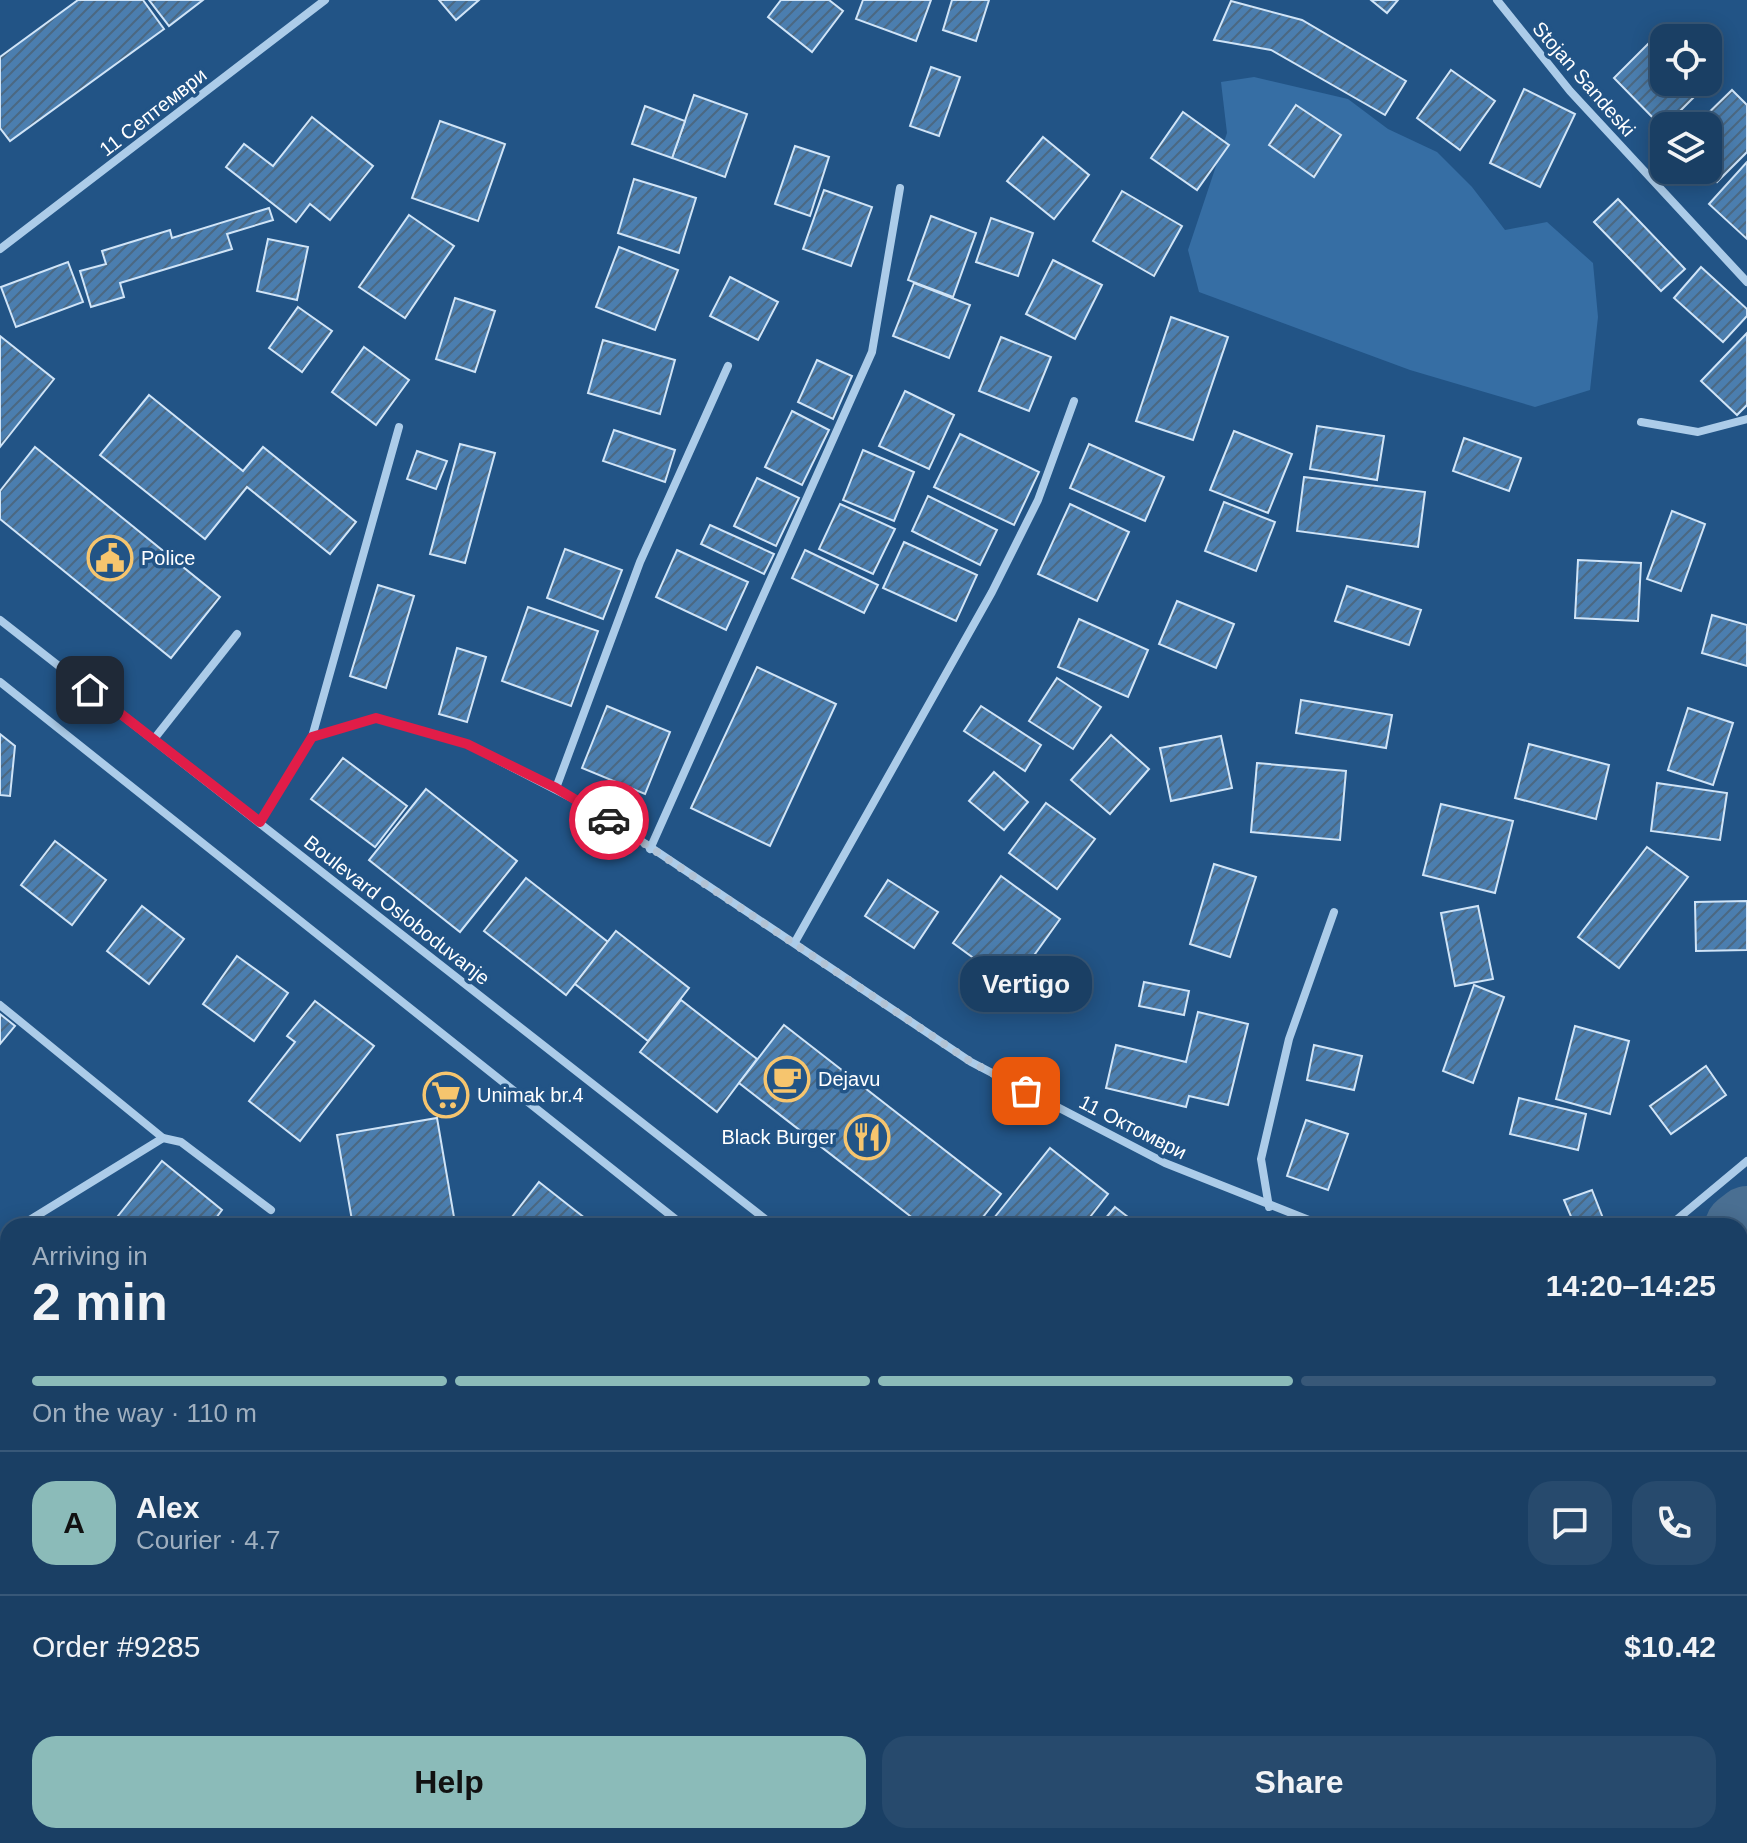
<!DOCTYPE html>
<meta charset="utf-8">
<style>
body{margin:0;font-family:Helvetica,sans-serif;background:#274a6d;color:#f1f3f6;height:100vh;display:flex;flex-direction:column;font-size:30px;white-space:nowrap}
*{box-sizing:border-box;margin:0}
p{font-size:26px;color:#9fafbf}
.icon{flex:none;width:44px;height:44px;fill:none;stroke:currentColor;stroke-width:2;stroke-linecap:round;stroke-linejoin:round}
.map{position:relative;flex:1;overflow:hidden}
.panel{position:absolute;left:0px;top:1218px;width:1748px;height:626px;display:flex;flex-direction:column;background:#1a3f64;border-radius:24px 24px 0 0;box-shadow:0 4px 20px #0003,0 0 0 2px #385878}
.panel>*{flex:none}
.buttons{position:absolute;left:1650px;top:24px;display:grid;gap:16px}
.buttons a{display:grid;place-items:center;width:72px;height:72px;border-radius:16px;background:#1a3f64;box-shadow:0 4px 20px #0003,0 0 0 2px #385878;font-size:40px}
.pin{position:absolute;display:grid;place-items:center;width:68px;height:68px;color:#fff;margin:-34px;border-radius:16px;box-shadow:0 4px 12px #0006}
.courier{position:absolute;display:grid;place-items:center;width:80px;height:80px;margin:-40px;border:6px solid #e11d48;border-radius:50%;background:#fff;color:#222;box-shadow:0 2px 10px #0007}
.bubble{position:absolute;height:56px;border-radius:24px;background:#1a3f64;box-shadow:0 4px 20px #0003,0 0 0 2px #385878;font-size:26px;font-weight:700;line-height:56px;text-align:center}
.headline em{font-style:normal;font-weight:700}
.headline div{display:flex;flex-direction:column-reverse}
.headline{display:flex;align-items:center;justify-content:space-between;height:136px;padding:0 32px}
h1{font-size:52px;font-weight:700;line-height:60px}
.bar{display:grid;grid-template-columns:repeat(4,1fr);gap:12px 8px;align-content:center;height:96px;padding:0 32px}
.bar i{height:10px;border-radius:6px;background:#385878}
.bar .current{background:#8bbbb9}
.bar p{grid-column:span 4}
.line{display:flex;align-items:center;gap:20px;padding:0 32px;border-top:2px solid #385878}
.line div{flex:1}
.round{display:grid;place-items:center;flex:none;width:84px;height:84px;border-radius:24px;background:#274a6d}
.cta{display:flex;gap:16px;margin-top:auto;padding:16px 32px}
.cta a{flex:1;height:92px;border-radius:24px;background:#8bbbb9;color:#111;font-size:32px;font-weight:700;line-height:92px;text-align:center}
.cta a+a{background:#274a6d;color:#f1f3f6}
.map>svg:first-child{display:block}
</style>
<div class="map">
<svg width="1747" height="1843" viewBox="0 0 1747 1843">
<defs>
<pattern id="park-crowns" width="20" height="18" patternUnits="userSpaceOnUse" patternTransform="scale(2)"><rect width="20" height="18" fill="#366ea4"/><path d="M2 6a3 3 0 1 1 6 0M12 15a3 3 0 1 1 6 0" fill="none" stroke="#5484b2"/></pattern>
<pattern id="building-hatch" width="6" height="6" patternUnits="userSpaceOnUse" patternTransform="scale(2)"><rect width="6" height="6" fill="#4b7eaf"/><path d="M-1 1l2-2M0 6l6-6M5 7l2-2" fill="none" stroke="#4b6882"/></pattern>
</defs>
<rect width="100%" height="100%" fill="#225486"/>
<!-- green -->
<path fill="#366ea4" d="M1254 77 1348 99 1388 129 1437 152 1472 187 1505 230 1547 222 1593 263 1598 317 1590 390 1535 407 1410 370 1199 292 1188 250 1227 133 1221 82Z"/>
<!-- park -->
<path fill="url(#park-crowns)" d="M0 1632 8 1639V1836H243L251 1843H0Z"/>
<g fill="none" stroke-linecap="round" stroke-linejoin="round">
<!-- river -->
<g stroke="#4a6f92" stroke-width="66">
<path d="M1738 1226 1747 1219"/>
<path d="M919 1843 920 1836"/>
</g>
</g>
<!-- building -->
<g fill="url(#building-hatch)" stroke="#d0e4f7" stroke-width="2">
<path d="M78 0H143L164 29 10 141 0 128V57Z"/>
<path d="M149 0H203L169 26Z"/>
<path d="M439 0H479L456 20Z"/>
<path d="M781 0H829L843 11 812 52 768 17Z"/>
<path d="M863 0H931L916 41 856 19Z"/>
<path d="M952 0H989L976 41 943 30Z"/>
<path d="M1371 0H1398L1387 13Z"/>
<path d="M1231 1 1302 20 1406 81 1385 115 1271 50 1214 40Z"/>
<path d="M1668 24 1681 38H1664V82H1708V65L1717 74 1663 128 1614 78Z"/>
<path d="M931 67 960 77 939 136 910 126Z"/>
<path d="M1451 70 1495 101 1460 150 1417 118Z"/>
<path d="M1524 89 1575 114 1540 187 1490 163Z"/>
<path d="M1732 90 1747 105V152L1717 182 1705 170H1708V126H1695Z"/>
<path d="M694 95 747 114 725 177 672 158Z"/>
<path d="M1296 105 1341 135 1314 177 1269 145Z"/>
<path d="M645 106 685 121 672 158 632 144Z"/>
<path d="M1183 112 1229 145 1197 190 1151 158Z"/>
<path d="M312 117 373 166 330 220 310 204 296 222 226 167 244 144 273 166Z"/>
<path d="M440 121 505 144 478 221 412 198Z"/>
<path d="M1043 137 1089 175 1054 219 1007 181Z"/>
<path d="M795 146 829 157 810 216 775 204Z"/>
<path d="M1747 162V239L1709 204Z"/>
<path d="M634 179 696 198 679 253 618 233Z"/>
<path d="M824 190 872 207 851 266 803 249Z"/>
<path d="M1122 191 1182 226 1154 276 1093 241Z"/>
<path d="M1618 199 1685 269 1661 291 1594 222Z"/>
<path d="M269 208 273 220 227 234 232 249 120 283 124 297 91 307 80 271 106 264 102 251 170 230 172 238Z"/>
<path d="M409 215 454 246 405 318 359 287Z"/>
<path d="M931 216 976 233 953 297 908 280Z"/>
<path d="M991 218 1033 233 1018 276 976 262Z"/>
<path d="M268 239 308 247 297 300 257 291Z"/>
<path d="M619 247 678 270 655 330 596 307Z"/>
<path d="M1053 260 1102 285 1075 339 1026 314Z"/>
<path d="M68 262 83 302 16 327 1 287Z"/>
<path d="M1701 267 1747 309V316L1723 342 1674 298Z"/>
<path d="M730 277 778 302 758 340 710 316Z"/>
<path d="M914 283 970 305 949 358 893 336Z"/>
<path d="M455 298 495 311 475 372 436 359Z"/>
<path d="M298 307 332 331 302 372 269 348Z"/>
<path d="M1171 317 1228 337 1193 440 1136 421Z"/>
<path d="M1747 333V405L1737 415 1701 381Z"/>
<path d="M0 336 54 379 0 447Z"/>
<path d="M1001 337 1051 357 1029 411 979 391Z"/>
<path d="M603 340 675 360 660 414 588 393Z"/>
<path d="M364 347 409 380 376 425 332 392Z"/>
<path d="M817 360 852 376 833 419 798 402Z"/>
<path d="M905 391 954 415 929 469 879 446Z"/>
<path d="M149 395 243 471 263 447 356 522 330 554 247 487 205 539 100 455Z"/>
<path d="M792 411 829 430 802 485 765 467Z"/>
<path d="M1317 426 1384 436 1377 480 1310 469Z"/>
<path d="M614 430 675 450 665 482 603 461Z"/>
<path d="M1234 431 1292 454 1268 513 1210 490Z"/>
<path d="M960 434 1039 472 1014 525 934 487Z"/>
<path d="M1464 438 1521 458 1509 491 1453 471Z"/>
<path d="M460 444 495 453 465 563 430 554Z"/>
<path d="M1089 444 1164 477 1145 521 1070 488Z"/>
<path d="M35 447 220 597 171 658 0 519V491Z"/>
<path d="M863 450 914 472 894 521 843 500Z"/>
<path d="M417 451 447 461 436 489 407 479Z"/>
<path d="M1304 477 1425 492 1418 547 1297 531Z"/>
<path d="M757 478 799 498 776 546 734 526Z"/>
<path d="M928 496 997 530 980 565 912 531Z"/>
<path d="M1224 502 1275 522 1256 571 1205 551Z"/>
<path d="M840 504 895 529 873 574 819 549Z"/>
<path d="M1070 504 1129 532 1097 601 1038 574Z"/>
<path d="M1672 511 1705 524 1681 591 1647 579Z"/>
<path d="M710 525 774 554 764 574 701 544Z"/>
<path d="M904 542 977 575 956 621 883 588Z"/>
<path d="M565 549 622 570 603 619 547 598Z"/>
<path d="M677 550 748 582 726 630 656 597Z"/>
<path d="M805 550 878 585 864 613 792 578Z"/>
<path d="M1578 560 1641 563 1638 621 1575 618Z"/>
<path d="M378 585 414 596 386 688 350 676Z"/>
<path d="M1347 586 1421 610 1409 645 1335 621Z"/>
<path d="M1177 601 1234 624 1216 668 1159 644Z"/>
<path d="M528 607 598 631 571 706 502 681Z"/>
<path d="M1712 615 1747 625V666L1702 653Z"/>
<path d="M1079 619 1148 650 1128 697 1058 667Z"/>
<path d="M457 648 486 657 467 722 439 714Z"/>
<path d="M757 667 836 704 770 846 691 808Z"/>
<path d="M1057 678 1101 707 1073 749 1029 721Z"/>
<path d="M1301 700 1392 715 1386 748 1296 733Z"/>
<path d="M607 706 670 732 645 794 582 768Z"/>
<path d="M981 706 1041 745 1025 771 964 731Z"/>
<path d="M1688 708 1733 723 1713 785 1668 770Z"/>
<path d="M0 734 15 746 10 796 0 795Z"/>
<path d="M1111 735 1149 769 1110 814 1071 780Z"/>
<path d="M1221 736 1232 788 1171 801 1160 748Z"/>
<path d="M1529 744 1609 765 1596 819 1515 798Z"/>
<path d="M343 758 407 806 375 847 311 799Z"/>
<path d="M1257 763 1346 771 1340 840 1251 832Z"/>
<path d="M994 772 1028 802 1004 830 969 801Z"/>
<path d="M1657 783 1727 793 1720 840 1651 831Z"/>
<path d="M426 789 517 861 460 932 369 860Z"/>
<path d="M1046 803 1095 839 1057 889 1009 853Z"/>
<path d="M1441 804 1513 821 1495 893 1423 875Z"/>
<path d="M55 841 106 880 72 925 21 885Z"/>
<path d="M1647 847 1688 877 1619 968 1578 937Z"/>
<path d="M1214 864 1256 877 1230 957 1190 944Z"/>
<path d="M1001 876 1060 919 1012 986 953 943Z"/>
<path d="M526 878 608 942 566 995 484 931Z"/>
<path d="M888 880 938 912 914 948 865 916Z"/>
<path d="M1747 901V950L1696 951 1695 902Z"/>
<path d="M142 906 184 939 149 984 107 951Z"/>
<path d="M1478 906 1493 979 1455 986 1441 913Z"/>
<path d="M616 931 689 988 648 1041 575 984Z"/>
<path d="M237 956 288 993 254 1041 203 1004Z"/>
<path d="M1144 982 1189 991 1184 1015 1139 1006Z"/>
<path d="M1474 985 1504 997 1473 1083 1443 1071Z"/>
<path d="M681 1000 757 1059 717 1112 640 1052Z"/>
<path d="M315 1001 374 1046 300 1141 249 1101 295 1042 287 1036Z"/>
<path d="M1198 1012 1248 1024 1228 1105 1189 1096 1186 1107 1106 1088 1116 1045 1186 1062Z"/>
<path d="M0 1014 15 1026 0 1044Z"/>
<path d="M784 1025 1001 1194 976 1226H923L739 1083Z"/>
<path d="M1575 1026 1629 1041 1610 1114 1556 1099Z"/>
<path d="M1314 1045 1362 1056 1354 1090 1307 1080Z"/>
<path d="M1706 1066 1726 1095 1671 1134 1650 1106Z"/>
<path d="M1519 1098 1586 1114 1578 1150 1510 1134Z"/>
<path d="M437 1118 455 1223 353 1226 337 1135Z"/>
<path d="M1306 1120 1348 1134 1328 1190 1287 1176Z"/>
<path d="M1050 1148 1108 1194 1083 1226H994L990 1223Z"/>
<path d="M162 1161 222 1210 210 1226H110Z"/>
<path d="M539 1182 595 1226H505Z"/>
<path d="M1592 1190 1606 1226H1575L1564 1200Z"/>
<path d="M1115 1207 1124 1214 1140 1226H1099Z"/>
<path d="M8 1352V1417L0 1410V1362Z"/>
<path d="M0 1426 8 1433V1469L1 1477Z"/>
<path d="M8 1576V1634L0 1628V1585Z"/>
<path d="M1740 1617 1747 1622V1843H1680L1671 1836H1740Z"/>
<path d="M252 1836H444L452 1843H260Z"/>
<path d="M1093 1836H1181L1176 1843H1089Z"/>
<path d="M1323 1836H1409L1414 1840 1411 1843H1317Z"/>
</g>
<g fill="none" stroke-linecap="round" stroke-linejoin="round">
<!-- street -->
<g stroke="#accce9" stroke-width="8">
<path d="M1497 0 1570 91 1747 282"/>
<path d="M0 249 325 0"/>
<path d="M1641 422 1698 432 1747 419"/>
<path d="M0 620 774 1226"/>
<path d="M0 682 684 1226"/>
<path d="M312 737 399 427"/>
<path d="M154 739 237 634"/>
<path d="M556 788 640 562 728 366"/>
<path d="M260 822 312 737 376 718 467 744 595 810 971 1062 1165 1163 1324 1226"/>
<path d="M650 849 872 352 900 188"/>
<path d="M795 942 992 592 1038 500 1074 401"/>
<path d="M0 1005 163 1138"/>
<path d="M1269 1207 1261 1159 1289 1039 1334 912"/>
<path d="M20 1226 163 1138 181 1142 271 1210"/>
<path d="M1669 1226 1747 1161"/>
<path d="M0 1240 8 1234"/>
<path d="M1740 1328 1747 1321"/>
<path d="M1740 1356 1747 1362"/>
<path d="M1469 1836 1477 1843"/>
<path d="M1554 1836 1563 1843"/>
<path d="M718 1843 724 1836"/>
<path d="M775 1843 781 1836"/>
<path d="M804 1843 810 1836"/>
<path d="M874 1843 875 1836"/>
<path d="M1002 1843 1005 1836"/>
</g>
</g>
<g fill="none" stroke-linecap="round" stroke-linejoin="round">
<!-- done -->
<path stroke="#b2c3d5" stroke-width="8" stroke-dasharray="0 14.4" d="M609 820 971 1062 1026 1091"/>
<!-- route -->
<path stroke="#e11d48" stroke-width="10" d="M90 690 260 822 312 737 376 718 467 744 556 788 609 820"/>
</g>
<!-- icons -->
<defs>
<g id="civic-ring" transform="scale(2.3)"><circle r="9.5" fill="#225486" stroke="#f6c56e" stroke-width="1.5"/><path d="M-.6-6.5H3V-4.5H.6V-3L4-1V1h2V6H-6V1h2V-1L-.6-3ZM-1.2 2.5V6h2.4V2.5Z" fill="#f6c56e"/></g>
<g id="cafe-ring" transform="scale(2.3)"><circle r="9.5" fill="#225486" stroke="#f6c56e" stroke-width="1.5"/><path d="M-5.5-4.5H6V0H3Q3 3.5 0 3.5H-2.5Q-5.5 3.5-5.5 0ZM3-3.2v2h1.7v-2ZM-6 4.5H4V6H-6Z" fill="#f6c56e"/></g>
<g id="supermarket-ring" transform="scale(2.3)"><circle r="9.5" fill="#225486" stroke="#f6c56e" stroke-width="1.5"/><path d="M-6-5.5h2.5l.6 2H6L4.5 2H-2.5L-4.4-4H-6ZM-1.5 3.2a1.3 1.3 0 1 0 .1 0ZM3 3.2a1.3 1.3 0 1 0 .1 0Z" fill="#f6c56e"/></g>
<g id="restaurant-ring" transform="scale(2.3)"><circle r="9.5" fill="#225486" stroke="#f6c56e" stroke-width="1.5"/><path d="M-5-6h1v4h1v-4h1v4h1v-4h1v5L-1.5 .5V6h-2V.5L-5-1ZM5-6V6H3V1.5H1.5Q1.5-4 5-6Z" fill="#f6c56e"/></g>
</defs>
<g fill-rule="evenodd">
<use href="#civic-ring" x="110" y="558"/>
<use href="#cafe-ring" x="787" y="1079"/>
<use href="#supermarket-ring" x="446" y="1095"/>
<use href="#restaurant-ring" x="867" y="1137"/>
</g>
<g text-anchor="middle" dominant-baseline="central" stroke-width="7" stroke-linejoin="round" paint-order="stroke">
<!-- street labels -->
<g font-size="20" fill="#fff" stroke="#225486">
<text transform="translate(1584 79) rotate(49)">Stojan Sandeski</text>
<text transform="translate(153 112) rotate(-38)">11 Септември</text>
<text transform="translate(397 910) rotate(38)">Boulevard Osloboduvanje</text>
<text transform="translate(1133 1127) rotate(27)">11 Октомври</text>
</g>
<!-- poi labels -->
<g font-size="20" fill="#fff" stroke="#225486" text-anchor="start">
<text x="141" y="558">Police</text>
<text x="818" y="1079">Dejavu</text>
<text x="477" y="1095">Unimak br.4</text>
<text x="836" y="1137" text-anchor="end">Black Burger</text>
</g>
</g>
</svg>
<div class="buttons">
<a><svg class="icon" aria-label="locate" viewBox="0 0 24 24"><circle cx="12" cy="12" r="6"/><path d="M12 2v4M12 18v4M2 12h4M18 12h4"/></svg></a>
<a><svg class="icon" aria-label="layers" viewBox="0 0 24 24"><path d="M12 4l9 5-9 5-9-5zM3 14l9 5 9-5"/></svg></a>
</div>
<div class="pin" style="left:1026px;top:1091px;background:#ea580c"><svg class="icon" aria-label="bag" viewBox="0 0 24 24"><path d="M5 8h14l-1 12H6zM9 8a3 3 0 0 1 6 0"/></svg></div>
<div class="pin" style="left:90px;top:690px;background:#1f2937"><svg class="icon" aria-label="home" viewBox="0 0 24 24"><path d="M3 11l9-7 9 7M6 9v11h12V9"/></svg></div>
<div class="courier" style="left:609px;top:820px"><svg class="icon" aria-label="car" viewBox="0 0 24 24"><path d="M5 17H2v-5l4-1 3-4h7l3 4 3 1v5h-3M9 17h6M6 11h13"/><circle cx="7" cy="17" r="2"/><circle cx="17" cy="17" r="2"/></svg></div>
<div class="bubble" style="left:960px;top:956px;width:132px">Vertigo</div>
<section class="panel">
<div class="headline"><div><h1>2 min</h1><p>Arriving in</p></div><em>14:20–14:25</em></div>
<div class="bar"><i class="current"></i><i class="current"></i><i class="current"></i><i></i><p>On the way · 110 m</p></div>
<div class="line" style="height:144px"><b class="round" style="background:#8bbbb9;color:#111">A</b><div><b>Alex</b><p>Courier · 4.7</p></div><a class="round"><svg class="icon" aria-label="chat" viewBox="0 0 24 24"><path d="M4 5h16v11H9l-5 4z"/></svg></a><a class="round"><svg class="icon" aria-label="phone" viewBox="0 0 24 24"><path d="M5 4h4l2 5-3 2q2 4 5 5l2-3 5 2v4C11 20 4 13 5 4z"/></svg></a></div>
<div class="line" style="height:104px"><div>Order #9285</div><b>$10.42</b></div>
<div class="cta"><a>Help</a><a>Share</a></div>
</section>
</div>
